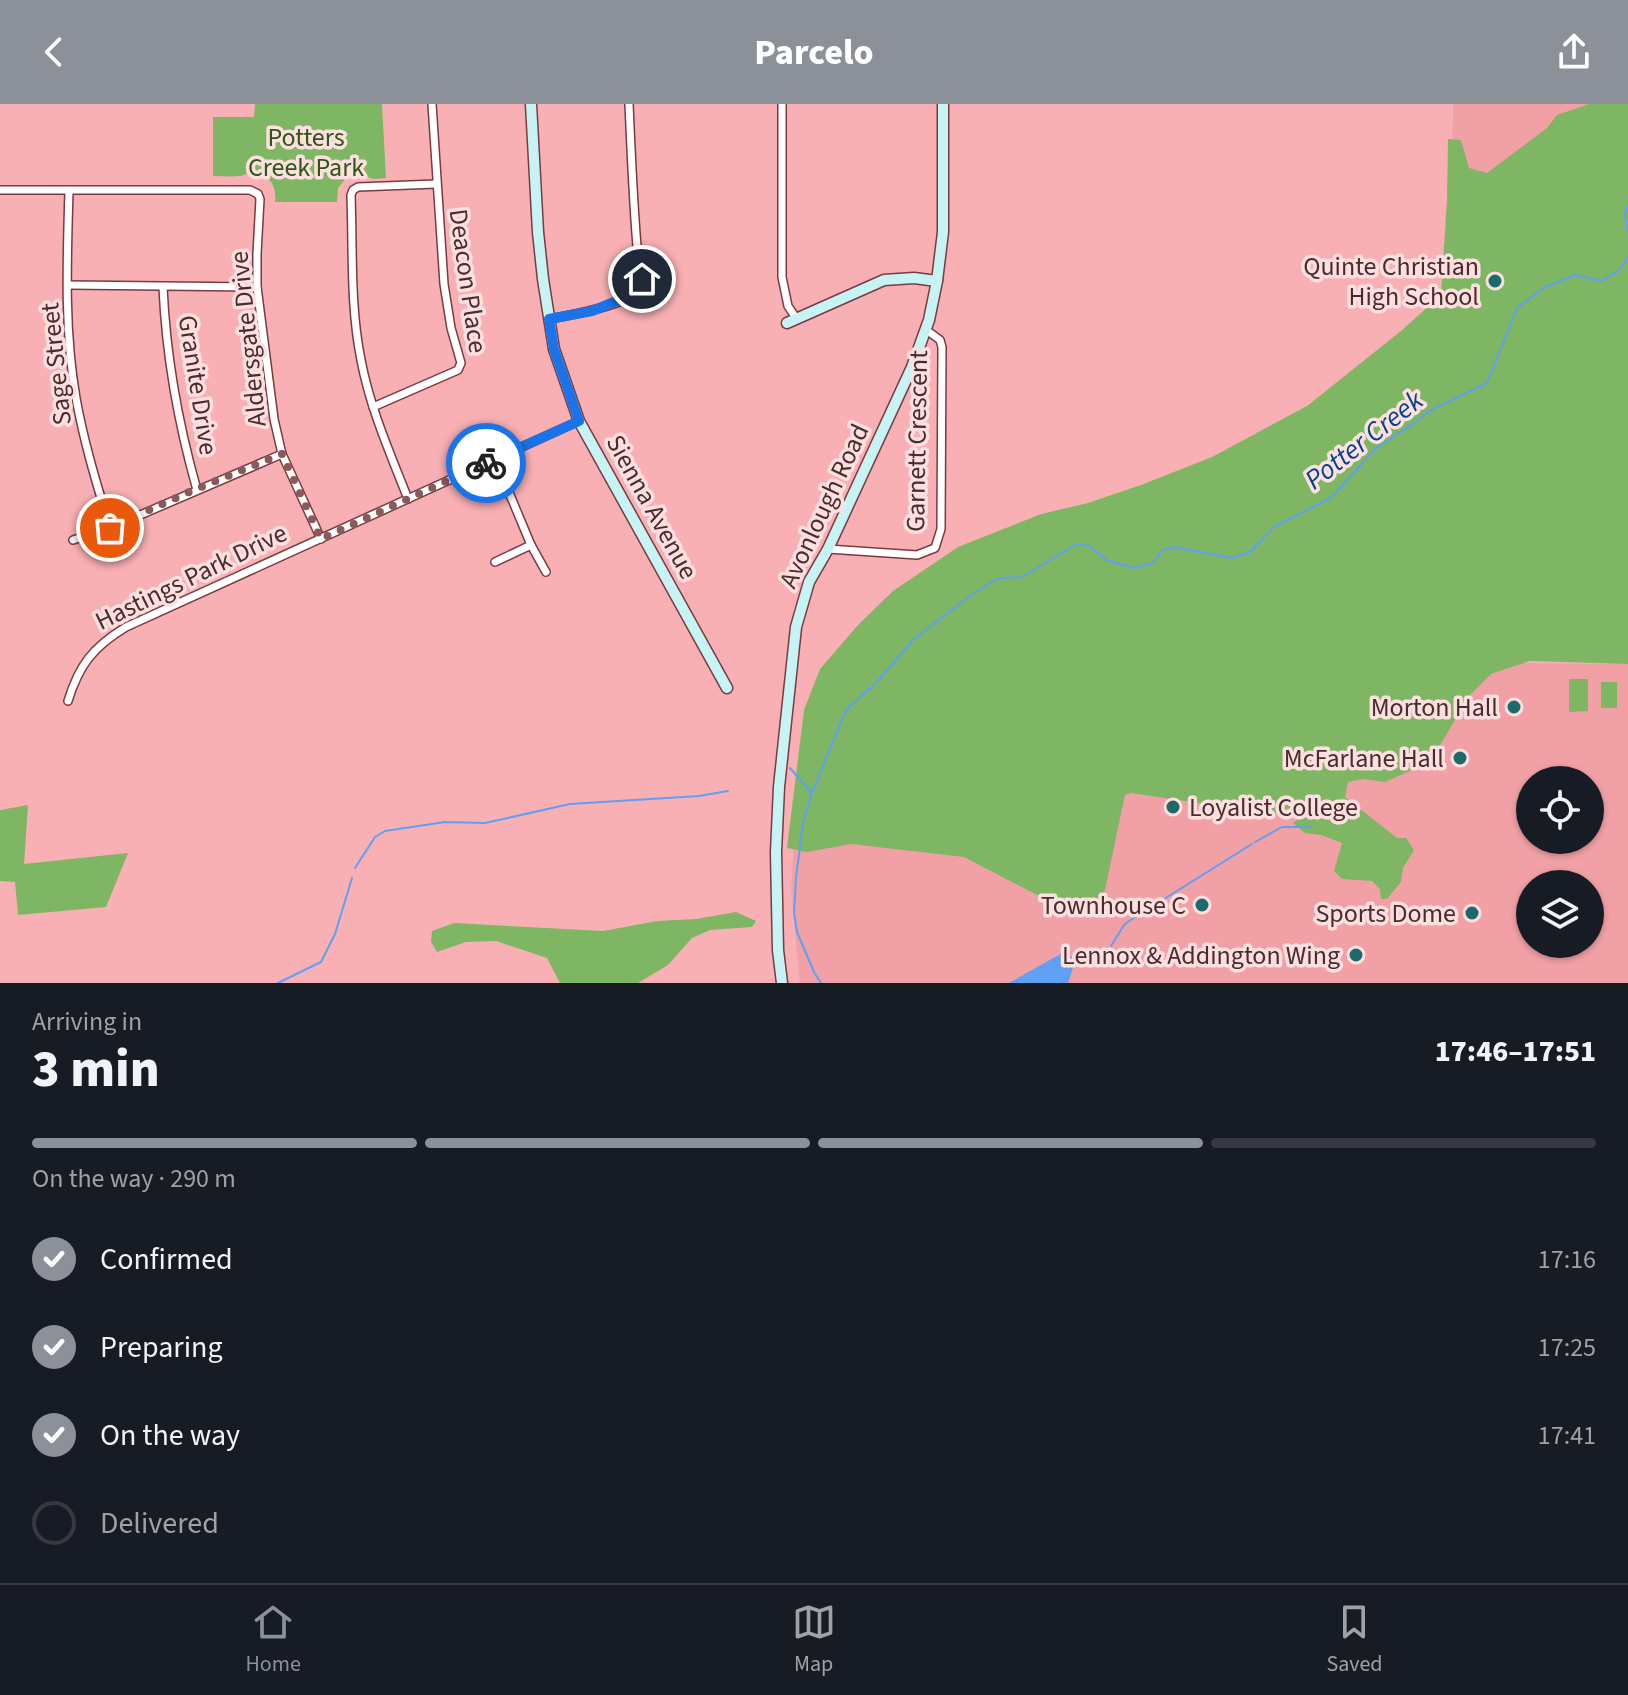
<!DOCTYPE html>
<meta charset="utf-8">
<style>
body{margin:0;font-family:"Source Sans 3",sans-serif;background:#242831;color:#f1f3f6;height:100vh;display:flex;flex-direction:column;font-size:30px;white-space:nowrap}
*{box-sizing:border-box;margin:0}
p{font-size:26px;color:#9ea1a6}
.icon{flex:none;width:44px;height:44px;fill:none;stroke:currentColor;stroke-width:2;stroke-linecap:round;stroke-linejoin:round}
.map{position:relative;height:879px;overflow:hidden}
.details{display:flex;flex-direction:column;background:#171b24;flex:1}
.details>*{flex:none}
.controls{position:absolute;left:1516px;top:662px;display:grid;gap:16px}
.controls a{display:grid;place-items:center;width:88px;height:88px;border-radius:50%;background:#171b24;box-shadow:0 2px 6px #0004;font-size:40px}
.pin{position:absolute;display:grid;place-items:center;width:68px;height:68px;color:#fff;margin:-34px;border:4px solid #fff;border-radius:50%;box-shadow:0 2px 8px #0007}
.courier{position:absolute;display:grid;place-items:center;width:80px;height:80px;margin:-40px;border:6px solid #1a73e8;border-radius:50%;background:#fff;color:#222;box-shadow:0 2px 10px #0007}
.head em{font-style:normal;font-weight:800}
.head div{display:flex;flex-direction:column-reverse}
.head{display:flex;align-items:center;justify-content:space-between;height:136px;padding:0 32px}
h1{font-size:52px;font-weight:800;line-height:60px}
.bar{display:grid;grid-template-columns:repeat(4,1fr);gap:12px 8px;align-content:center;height:96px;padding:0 32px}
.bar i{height:10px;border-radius:6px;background:#363941}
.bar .selected{background:#8c9099}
.bar p{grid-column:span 4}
ol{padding:0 32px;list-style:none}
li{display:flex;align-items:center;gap:24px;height:88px}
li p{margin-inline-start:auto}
li .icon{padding:8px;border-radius:50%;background:#8c9099;color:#fff;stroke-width:4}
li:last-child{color:#9ea1a6}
li i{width:44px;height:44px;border:4px solid #363941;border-radius:50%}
header{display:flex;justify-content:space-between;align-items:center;height:104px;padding:0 32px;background:#8c9099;color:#fff;font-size:36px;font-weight:800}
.tab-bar{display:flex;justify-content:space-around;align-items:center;height:112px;border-top:2px solid #363941;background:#171b24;font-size:22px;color:#9ea1a6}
.tab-bar a{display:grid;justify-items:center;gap:4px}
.tab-bar .selected{color:#8c9099}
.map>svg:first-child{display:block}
</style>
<header><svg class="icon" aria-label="back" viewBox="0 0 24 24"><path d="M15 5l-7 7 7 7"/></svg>Parcelo<svg class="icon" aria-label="share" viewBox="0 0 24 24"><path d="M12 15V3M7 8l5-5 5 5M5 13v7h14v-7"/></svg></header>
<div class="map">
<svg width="1628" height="879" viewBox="0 0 1628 879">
<rect width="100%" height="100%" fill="#f9b0b4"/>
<!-- built -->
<g fill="#f1a1a6" fill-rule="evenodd">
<path d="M1453 0H1628L1450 268Z"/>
<path d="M1236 556 1628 560V879H800L791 786 794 731ZM1530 676H1590V736H1530ZM1530 780H1590V840H1530Z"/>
</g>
<!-- green -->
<g fill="#7fb663">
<path d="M255 0H382L386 74 373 75 360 70 347 73 338 84 337 98H275C277 84 270 69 254 69 244 68 250 70 240 72 232 73 222 72 213 72V13H254Z"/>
<path d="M1589 0H1628V560L1530 557 1491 570 1470 591 1430 658 1385 678 1363 675 1348 678 1345 693 1397 734H1406L1414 746 1403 764 1401 778 1387 795H1381L1380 785 1372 777 1342 775 1334 767 1342 739 1321 731 1305 729 1293 719 1303 711 1324 706 1326 701 1305 698 1274 710 1131 689 1125 691 1102 800 1060 803 964 753 851 740 807 748 787 744 804 606 820 565 858 521 893 487 958 443 1041 410 1088 399 1141 381 1212 353 1307 302 1401 227 1441 191 1447 96 1448 35 1461 36 1469 64 1487 69 1547 24 1557 11Z"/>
<path d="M1569 575H1588V607L1569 608Z"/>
<rect x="1601" y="578" width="16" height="26"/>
<path d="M28 701 24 760 128 749 106 803 18 811 15 778 0 777V706Z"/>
<path d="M736 808 756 817 752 823 710 826 692 834 668 861 638 879H560L547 854 496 837 466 838 437 848 431 838 432 827 454 819 603 827 657 817 696 815Z"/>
</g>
<!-- water -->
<path fill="#5f9ff4" d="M1064 848C1079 854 1072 867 1068 879H1009Z"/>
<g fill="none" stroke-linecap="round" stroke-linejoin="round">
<!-- stream -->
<g stroke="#5f9ff4" stroke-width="2">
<path d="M1628 101 1625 111 1628 128"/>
<path d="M790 664 811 688"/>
<path d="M1255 738 1282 723H1310"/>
<path d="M355 764 375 733 385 727 445 718 485 719 570 700 699 692 728 687"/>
<path d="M1111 842 1124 821 1129 817 1252 740"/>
<path d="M1098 861 1106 849"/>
<path d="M278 879 321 858 335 830 352 774"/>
<path d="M821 879 814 868 797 828 794 809 796 774 803 719 812 689 846 606 876 579 914 535 974 489 998 474 1022 473 1077 440 1090 442 1106 456 1135 464 1153 459 1163 446 1174 443 1232 454 1250 448 1274 423 1332 393 1376 344 1410 322 1431 306 1487 279 1517 204 1545 183 1576 171 1602 177C1614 170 1623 166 1628 152"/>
</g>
<!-- street casing -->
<g stroke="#783b40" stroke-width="10">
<g id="street">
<path d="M782 0V173L788 202 796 214"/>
<path d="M0 86H250L258 90 260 95 257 150V183L274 315 282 350 321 435"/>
<path d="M69 87C67 156 64 226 76 294 84 339 97 381 110 424"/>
<path d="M68 181 257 183"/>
<path d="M163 183C166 251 178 319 197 386"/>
<path d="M549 215C567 212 633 200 642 184 645 177 638 151 637 142 633 95 631 47 629 0"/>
<path d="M373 303 458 266 461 259 451 224 444 180 432 0"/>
<path d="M495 355 531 441 546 468"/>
<path d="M408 395C390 349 370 304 361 256 350 202 353 146 351 91L353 86 358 83 436 80"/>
<path d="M73 436 110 424 282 350"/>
<path d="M828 445 917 451 935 444 941 425 942 243 940 236 925 225"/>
<path d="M495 458 531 441"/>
<path d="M68 597C79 561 93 543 126 523L579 317"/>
</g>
</g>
<!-- secondary casing -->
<g stroke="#783b40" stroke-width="13">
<g id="secondary">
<path d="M531 0 538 128 543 175 554 245 579 317 727 584"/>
<path d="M787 219 884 176 914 174 937 177"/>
<path d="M782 879 778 846 776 748 779 683 796 523 809 478 828 445 912 263 929 216 937 177 943 128V0"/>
</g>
</g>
<!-- street -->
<use href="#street" stroke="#fff" stroke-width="7"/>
<!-- secondary -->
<use href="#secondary" stroke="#c6f3f4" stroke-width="10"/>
</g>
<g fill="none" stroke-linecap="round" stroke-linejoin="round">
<!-- done -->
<path stroke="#875a5d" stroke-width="8" stroke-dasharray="0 14.4" d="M110 424 189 388 282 350 321 435 486 359"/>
<!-- route -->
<path stroke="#1a73e8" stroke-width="10" d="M486 359 579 317 554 245 549 215 592 207 634 190C641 186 644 183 642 175"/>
</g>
<!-- markers -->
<g fill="#1d6a6a" stroke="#fedfe0" stroke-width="3">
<circle cx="1495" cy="177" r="8"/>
<circle cx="1514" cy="603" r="8"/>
<circle cx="1460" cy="654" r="8"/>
<circle cx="1173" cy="703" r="8"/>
<circle cx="1202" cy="801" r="8"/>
<circle cx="1472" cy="809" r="8"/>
<circle cx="1356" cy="851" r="8"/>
</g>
<g text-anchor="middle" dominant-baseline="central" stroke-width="7" stroke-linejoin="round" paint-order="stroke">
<!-- park labels -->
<g font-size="26" fill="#2e5616" stroke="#fedfe0">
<text x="306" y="33">Potters<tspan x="306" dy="30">Creek Park</tspan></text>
</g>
<!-- poi labels -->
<g font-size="26" fill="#492c2e" stroke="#fedfe0" text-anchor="end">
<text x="1479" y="162">Quinte Christian<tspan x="1479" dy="30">High School</tspan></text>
<text x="1498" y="603">Morton Hall</text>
<text x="1444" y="654">McFarlane Hall</text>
<text x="1189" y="703" text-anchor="start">Loyalist College</text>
<text x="1186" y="801">Townhouse C</text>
<text x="1456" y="809">Sports Dome</text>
<text x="1340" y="851">Lennox &amp; Addington Wing</text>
</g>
<!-- street labels -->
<g font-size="26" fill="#492c2e" stroke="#fedfe0">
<text transform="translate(468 177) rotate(82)">Deacon Place</text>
<text transform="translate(248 235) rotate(-96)">Aldersgate Drive</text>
<text transform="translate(56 260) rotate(-96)">Sage Street</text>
<text transform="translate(198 281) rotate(81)">Granite Drive</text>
<text transform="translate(917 337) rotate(-89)">Garnett Crescent</text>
<text transform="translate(824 402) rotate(-65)">Avonlough Road</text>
<text transform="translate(652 403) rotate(61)">Sienna Avenue</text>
<text transform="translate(191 473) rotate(-26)">Hastings Park Drive</text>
</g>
<!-- water labels -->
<g font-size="28" font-style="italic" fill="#00448d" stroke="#fedfe0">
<text transform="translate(1364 336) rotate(-38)">Potter Creek</text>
</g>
</g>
</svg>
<div class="controls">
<a><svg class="icon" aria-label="locate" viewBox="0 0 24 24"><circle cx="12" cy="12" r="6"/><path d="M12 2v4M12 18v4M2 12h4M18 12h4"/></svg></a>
<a><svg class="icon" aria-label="layers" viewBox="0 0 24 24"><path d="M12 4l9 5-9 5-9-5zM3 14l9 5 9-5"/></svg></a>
</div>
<div class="pin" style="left:110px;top:424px;background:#ea580c"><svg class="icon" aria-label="bag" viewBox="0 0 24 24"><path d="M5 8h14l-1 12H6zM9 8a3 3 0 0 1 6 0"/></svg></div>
<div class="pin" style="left:642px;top:175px;background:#1f2937"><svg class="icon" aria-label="home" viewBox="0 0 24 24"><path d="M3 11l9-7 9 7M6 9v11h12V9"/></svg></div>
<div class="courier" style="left:486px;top:359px"><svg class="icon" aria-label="bike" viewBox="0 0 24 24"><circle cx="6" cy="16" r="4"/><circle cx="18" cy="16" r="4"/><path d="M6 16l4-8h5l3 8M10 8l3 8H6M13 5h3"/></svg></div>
</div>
<section class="details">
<div class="head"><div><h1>3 min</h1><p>Arriving in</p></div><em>17:46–17:51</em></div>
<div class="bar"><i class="selected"></i><i class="selected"></i><i class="selected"></i><i></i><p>On the way · 290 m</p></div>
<ol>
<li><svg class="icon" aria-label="check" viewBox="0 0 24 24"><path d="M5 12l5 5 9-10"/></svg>Confirmed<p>17:16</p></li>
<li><svg class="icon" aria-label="check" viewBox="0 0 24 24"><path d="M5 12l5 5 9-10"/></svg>Preparing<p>17:25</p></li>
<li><svg class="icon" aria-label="check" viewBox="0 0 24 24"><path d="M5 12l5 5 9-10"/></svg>On the way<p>17:41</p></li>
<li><i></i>Delivered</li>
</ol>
</section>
<nav class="tab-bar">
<a class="selected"><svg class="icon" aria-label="home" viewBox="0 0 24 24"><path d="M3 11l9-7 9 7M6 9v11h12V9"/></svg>Home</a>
<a><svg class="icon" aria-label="map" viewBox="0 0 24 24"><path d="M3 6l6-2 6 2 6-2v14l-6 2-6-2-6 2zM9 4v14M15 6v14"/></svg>Map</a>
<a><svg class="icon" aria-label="saved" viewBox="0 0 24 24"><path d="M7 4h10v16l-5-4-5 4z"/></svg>Saved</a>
</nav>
